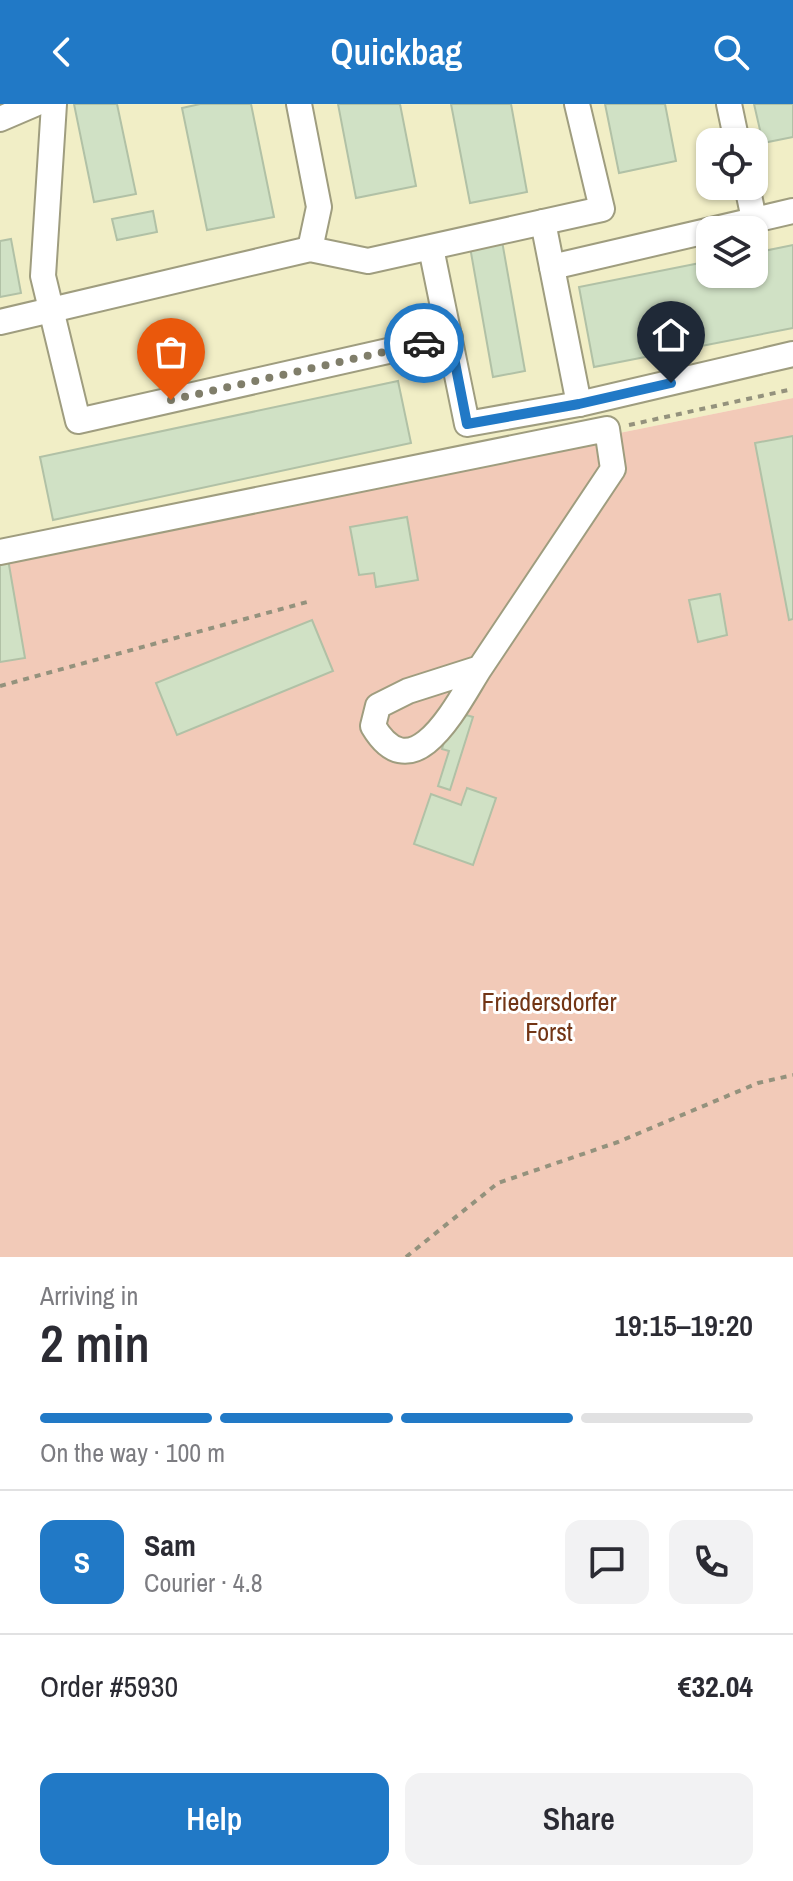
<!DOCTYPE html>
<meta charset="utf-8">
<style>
body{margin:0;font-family:"Archivo Narrow",sans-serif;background:#f2f2f3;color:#2b2b33;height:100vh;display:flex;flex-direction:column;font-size:30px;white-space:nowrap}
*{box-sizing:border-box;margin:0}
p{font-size:26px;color:#7c7c81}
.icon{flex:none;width:44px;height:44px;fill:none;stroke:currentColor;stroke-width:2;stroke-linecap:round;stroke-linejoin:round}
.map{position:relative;height:1153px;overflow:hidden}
.sheet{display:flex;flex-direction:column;background:#fff;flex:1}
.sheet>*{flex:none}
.controls{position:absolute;left:696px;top:24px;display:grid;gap:16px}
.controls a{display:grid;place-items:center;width:72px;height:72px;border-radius:16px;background:#fff;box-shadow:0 2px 6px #0004;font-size:40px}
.pin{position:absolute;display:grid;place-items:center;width:68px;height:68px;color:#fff;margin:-82px -34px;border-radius:50% 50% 50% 0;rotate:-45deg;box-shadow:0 0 8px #0007}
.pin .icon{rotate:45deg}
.courier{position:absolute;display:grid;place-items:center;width:80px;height:80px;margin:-40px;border:6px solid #2179c6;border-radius:50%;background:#fff;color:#222;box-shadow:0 2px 10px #0007}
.head em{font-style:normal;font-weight:600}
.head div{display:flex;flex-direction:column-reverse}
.head{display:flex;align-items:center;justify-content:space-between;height:136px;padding:0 40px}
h1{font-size:52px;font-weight:600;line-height:60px}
.bar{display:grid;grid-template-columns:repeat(4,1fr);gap:12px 8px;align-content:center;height:96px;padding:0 40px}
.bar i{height:10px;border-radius:6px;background:#e1e1e2}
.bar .current{background:#2179c6}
.bar p{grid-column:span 4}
.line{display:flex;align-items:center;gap:20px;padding:0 40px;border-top:2px solid #e1e1e2}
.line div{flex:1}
.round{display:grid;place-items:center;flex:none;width:84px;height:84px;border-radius:16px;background:#f2f2f3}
.button{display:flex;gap:16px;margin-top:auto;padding:16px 40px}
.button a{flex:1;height:92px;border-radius:16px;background:#2179c6;color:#fff;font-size:32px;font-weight:600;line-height:92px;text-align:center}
.button a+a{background:#f2f2f3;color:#2b2b33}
header{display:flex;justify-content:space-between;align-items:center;height:104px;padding:0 40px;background:#2179c6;color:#fff;font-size:36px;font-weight:600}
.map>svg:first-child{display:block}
</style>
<header><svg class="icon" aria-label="back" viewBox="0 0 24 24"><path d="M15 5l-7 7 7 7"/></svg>Quickbag<svg class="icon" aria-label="search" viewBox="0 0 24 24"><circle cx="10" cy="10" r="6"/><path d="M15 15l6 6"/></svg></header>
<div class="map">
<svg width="793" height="1153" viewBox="0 0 793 1153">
<rect width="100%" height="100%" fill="#fbf9d9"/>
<!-- built -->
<path fill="#f1eec6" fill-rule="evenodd" d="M0 0H793V294L0 454ZM710 38H754V82H710ZM710 126H754V170H710Z"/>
<!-- green -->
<path fill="#f2cab8" d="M793 294V1153H0V454Z"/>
<!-- building -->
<g fill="#d0e1c5" stroke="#b1c1a6" stroke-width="2">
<path d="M74 0H117L136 90 94 98Z"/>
<path d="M200 0H251L274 113 207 126 182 4Z"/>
<path d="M338 0H400L416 82 356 94Z"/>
<path d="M451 0H511L527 88 470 99Z"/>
<path d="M605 0H665L676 57 619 69Z"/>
<path d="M754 0H793V33L763 39Z"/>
<path d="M153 107 157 128 117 136 112 115Z"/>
<path d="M11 135 21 189 0 193V137Z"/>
<path d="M502 137 525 267 493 273 470 143Z"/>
<path d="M793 141V224L594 263 579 183 710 157V170H754V149Z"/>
<path d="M398 277 411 339 53 416 40 353Z"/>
<path d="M793 332V515L789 516 755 339Z"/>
<path d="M407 413 418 476 376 483 374 469 359 471 350 423Z"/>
<path d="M8 455 25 554 0 558V456Z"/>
<path d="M720 490 727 531 698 538 689 496Z"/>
<path d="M312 516 333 567 177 631 156 579Z"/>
<path d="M459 609 473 613 450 686 438 682 449 647 442 645 447 627 453 629Z"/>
<path d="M467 684 496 694 473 761 414 740 431 690 461 701Z"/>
</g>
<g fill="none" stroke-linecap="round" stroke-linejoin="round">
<!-- minor casing -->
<g stroke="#9f9d7f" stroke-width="28">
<g id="minor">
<path d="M54 0 43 172 78 317 450 233"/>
<path d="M299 0 319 103 310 145"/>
<path d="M729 0 737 38"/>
<path d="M0 15 35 0"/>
<path d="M747 82 754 115"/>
<path d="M543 118 579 300"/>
<path d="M431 144 467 320 579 300 793 250"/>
<path d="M552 163 793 107"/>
<path d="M0 218 310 145 368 157 602 105 577 0"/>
<path d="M0 448 607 325 613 365 480 564 408 587 378 602 373 622C414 691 458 598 480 564"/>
</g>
</g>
<!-- path -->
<g stroke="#94927d" stroke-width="4" stroke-dasharray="6 6" stroke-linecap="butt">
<path d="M629 321 793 285"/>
<path d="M0 582 307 498"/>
<path d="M406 1153 498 1079 618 1038 758 979 793 971"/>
</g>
<!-- minor -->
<use href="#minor" stroke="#fff" stroke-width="24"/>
</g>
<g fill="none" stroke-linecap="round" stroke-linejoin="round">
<!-- done -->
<path stroke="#807e6a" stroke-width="8" stroke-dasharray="0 14.4" d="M171 296 424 239"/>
<!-- route -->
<path stroke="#2179c6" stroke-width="10" d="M424 239 450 233 467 320 579 300 671 279"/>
</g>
<g text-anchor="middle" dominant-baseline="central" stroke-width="6" stroke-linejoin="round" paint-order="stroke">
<!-- park labels -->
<g font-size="26" fill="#723515" stroke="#fff">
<text x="549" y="897">Friedersdorfer<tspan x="549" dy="30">Forst</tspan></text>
</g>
</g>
</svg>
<div class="controls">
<a><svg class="icon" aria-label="locate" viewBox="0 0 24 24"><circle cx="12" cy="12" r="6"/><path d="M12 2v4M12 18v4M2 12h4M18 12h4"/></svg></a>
<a><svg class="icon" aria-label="layers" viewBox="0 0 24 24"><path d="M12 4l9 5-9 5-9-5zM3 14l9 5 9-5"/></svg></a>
</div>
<div class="pin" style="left:171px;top:296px;background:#ea580c"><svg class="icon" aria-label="bag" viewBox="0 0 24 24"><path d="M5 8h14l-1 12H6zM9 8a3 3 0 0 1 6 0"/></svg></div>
<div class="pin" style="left:671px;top:279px;background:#1f2937"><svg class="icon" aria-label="home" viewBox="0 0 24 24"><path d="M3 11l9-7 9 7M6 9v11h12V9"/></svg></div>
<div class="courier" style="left:424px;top:239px"><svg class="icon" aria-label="car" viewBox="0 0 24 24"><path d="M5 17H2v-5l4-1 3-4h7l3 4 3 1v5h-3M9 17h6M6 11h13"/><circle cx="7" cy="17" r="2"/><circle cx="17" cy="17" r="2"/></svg></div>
</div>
<section class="sheet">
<div class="head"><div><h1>2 min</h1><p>Arriving in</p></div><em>19:15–19:20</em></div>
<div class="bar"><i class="current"></i><i class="current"></i><i class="current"></i><i></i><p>On the way · 100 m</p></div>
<div class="line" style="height:144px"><b class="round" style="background:#2179c6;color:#fff">S</b><div><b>Sam</b><p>Courier · 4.8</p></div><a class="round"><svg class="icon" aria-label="chat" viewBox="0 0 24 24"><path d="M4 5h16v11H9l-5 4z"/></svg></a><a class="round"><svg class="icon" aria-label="phone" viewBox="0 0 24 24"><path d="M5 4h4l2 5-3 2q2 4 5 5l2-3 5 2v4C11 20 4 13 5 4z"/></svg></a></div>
<div class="line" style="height:104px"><div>Order #5930</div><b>€32.04</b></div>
<div class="button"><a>Help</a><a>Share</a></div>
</section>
